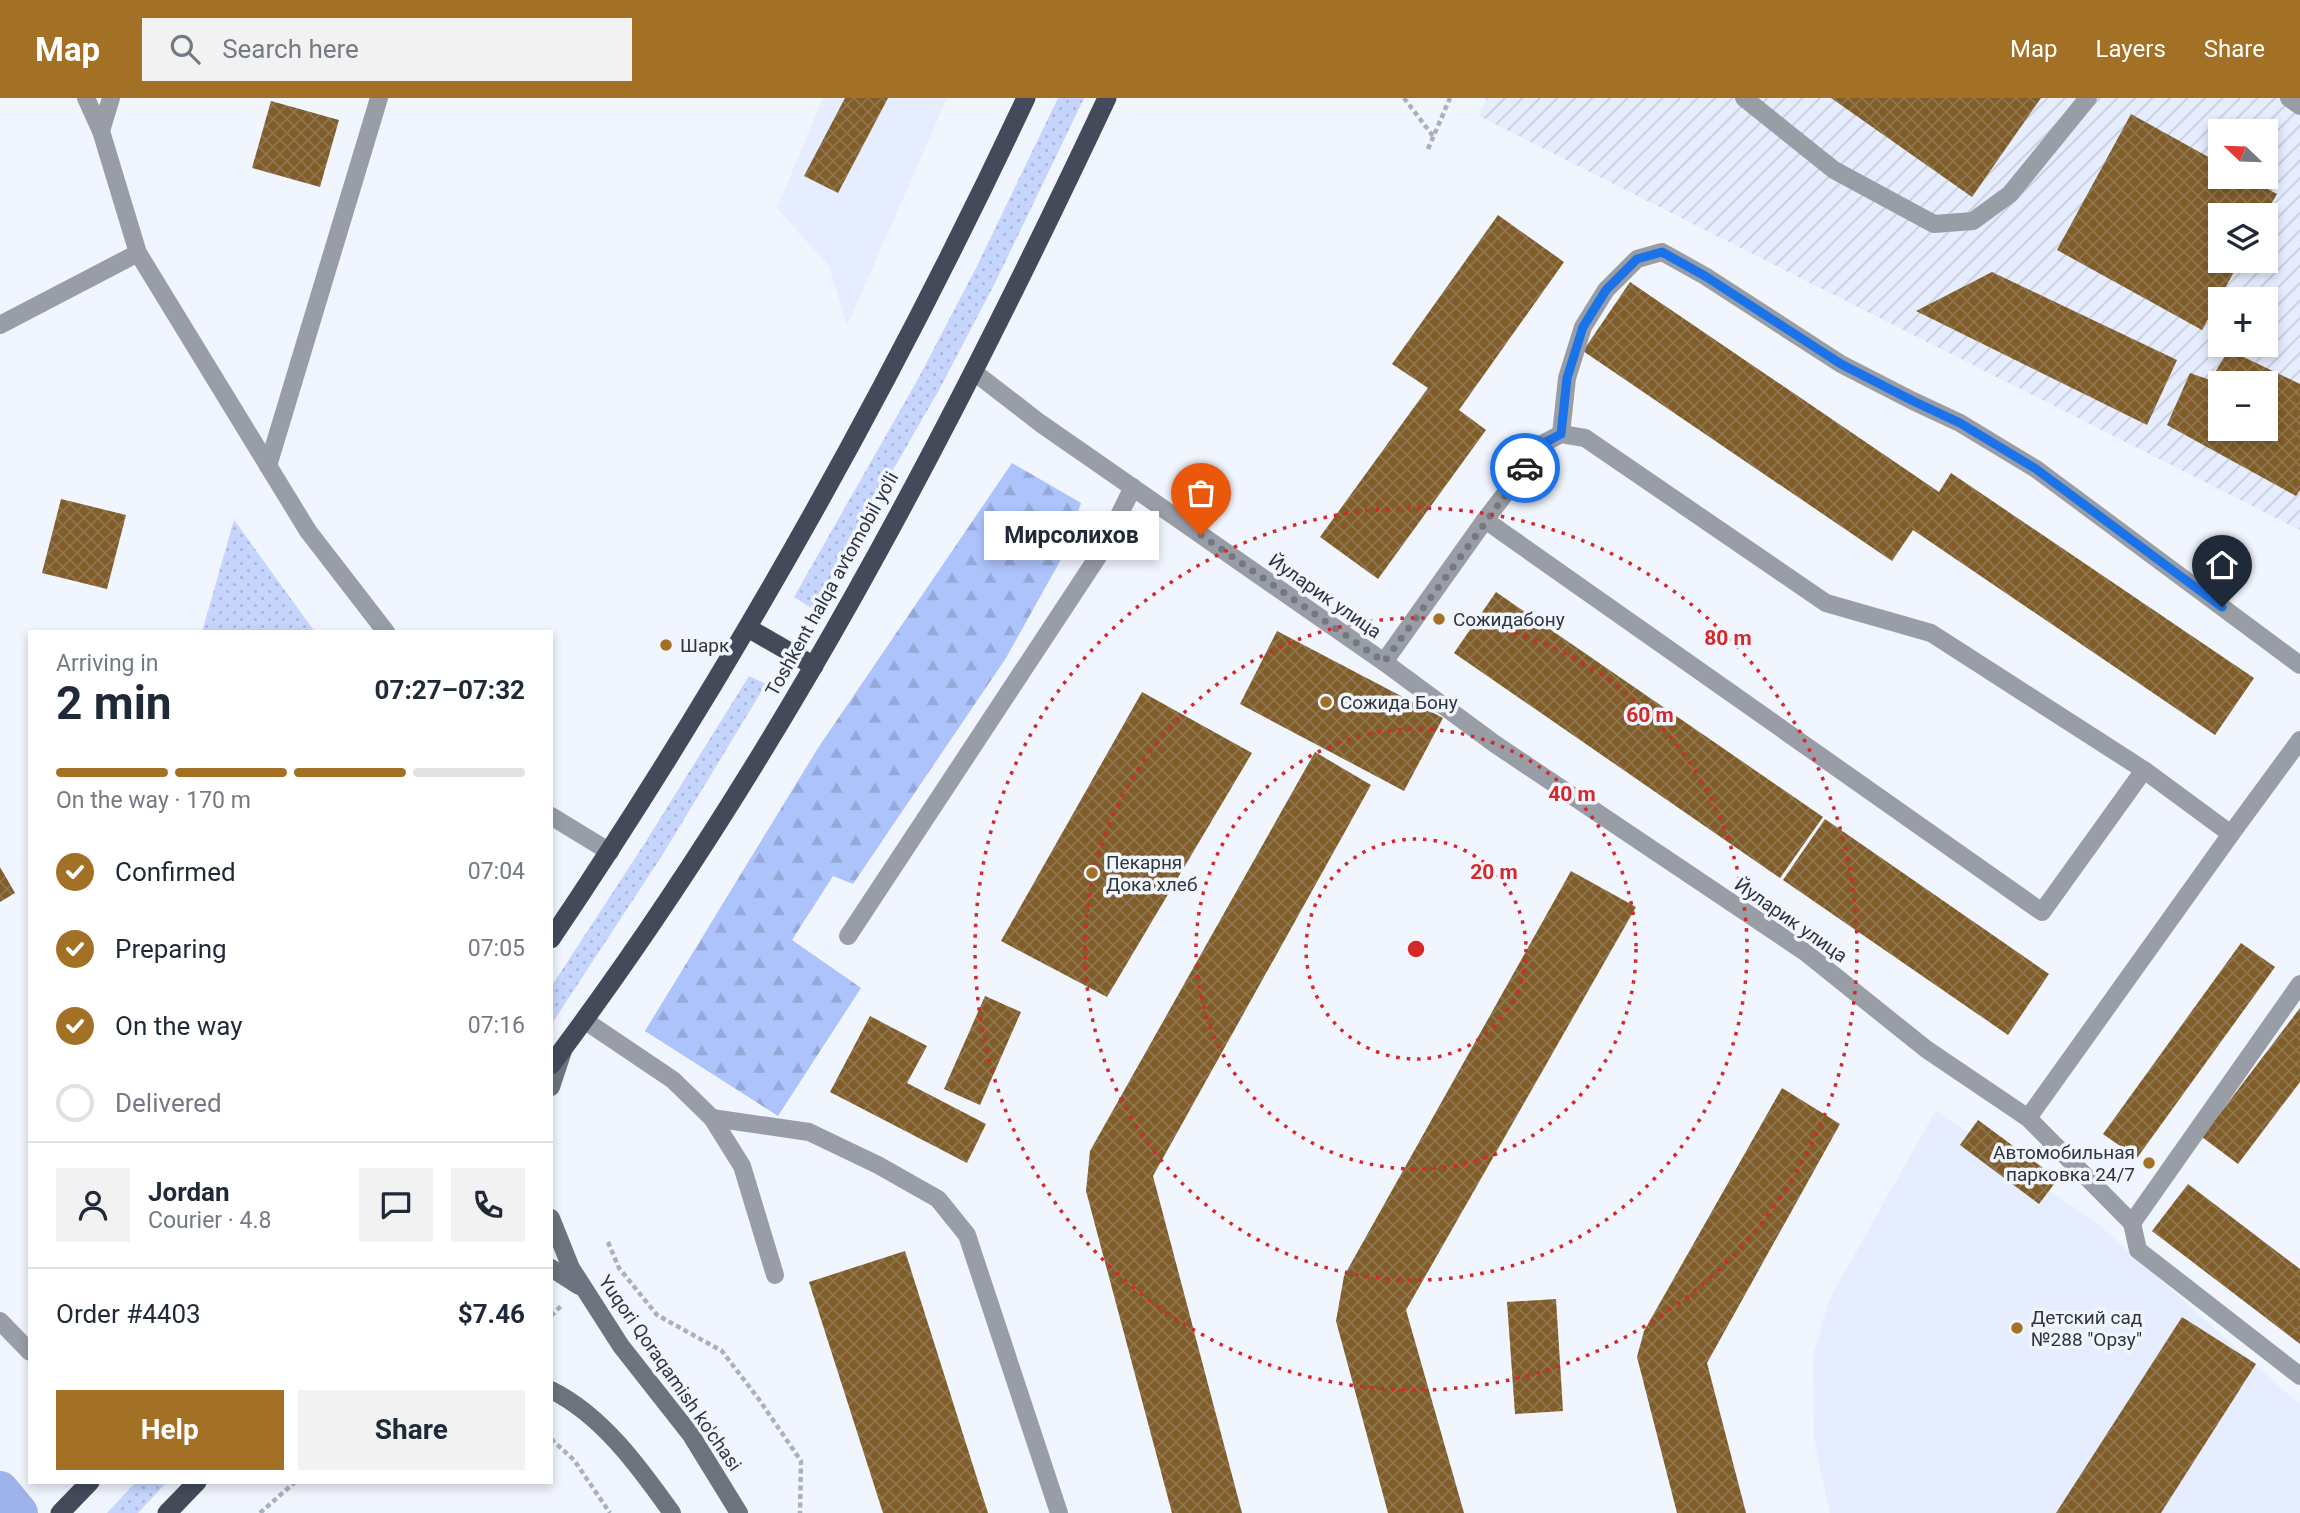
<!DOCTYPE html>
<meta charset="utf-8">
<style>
body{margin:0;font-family:Roboto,sans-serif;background:#f2f2f3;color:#1f2937;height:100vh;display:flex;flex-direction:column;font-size:26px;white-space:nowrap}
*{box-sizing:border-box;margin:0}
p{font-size:23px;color:#747a83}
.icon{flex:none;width:38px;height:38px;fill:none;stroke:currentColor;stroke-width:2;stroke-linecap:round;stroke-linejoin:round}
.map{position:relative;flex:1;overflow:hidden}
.drawer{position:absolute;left:28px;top:532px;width:525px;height:854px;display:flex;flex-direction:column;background:#fff;border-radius:0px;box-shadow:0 4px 10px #0003}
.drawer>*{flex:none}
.needle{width:46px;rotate:293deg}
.fabs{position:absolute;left:2208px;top:21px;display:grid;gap:14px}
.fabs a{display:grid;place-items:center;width:70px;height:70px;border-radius:0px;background:#fff;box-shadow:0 4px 10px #0003;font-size:35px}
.pin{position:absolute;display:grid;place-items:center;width:60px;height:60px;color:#fff;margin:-72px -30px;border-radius:50% 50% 50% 0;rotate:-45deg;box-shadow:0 0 7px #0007}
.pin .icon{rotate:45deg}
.courier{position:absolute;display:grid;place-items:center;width:70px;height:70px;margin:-35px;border:5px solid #1a73e8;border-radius:50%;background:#fff;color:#222;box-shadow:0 2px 9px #0007}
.bubble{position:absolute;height:49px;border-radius:0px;background:#fff;box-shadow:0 4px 10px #0003;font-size:23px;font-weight:700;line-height:49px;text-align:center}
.headline em{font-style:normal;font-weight:700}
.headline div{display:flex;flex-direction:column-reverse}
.headline{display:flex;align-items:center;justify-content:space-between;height:119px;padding:0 28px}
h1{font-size:46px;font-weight:700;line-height:52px}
.bar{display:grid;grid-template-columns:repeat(4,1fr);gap:10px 7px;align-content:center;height:84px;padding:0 28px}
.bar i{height:9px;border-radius:5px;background:#e0e1e3}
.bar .selected{background:#a27126}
.bar p{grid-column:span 4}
.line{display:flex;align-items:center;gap:18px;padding:0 28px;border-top:2px solid #e0e1e3}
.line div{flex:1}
.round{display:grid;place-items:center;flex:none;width:74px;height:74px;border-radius:0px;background:#f2f2f3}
ol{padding:0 28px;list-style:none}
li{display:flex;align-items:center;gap:21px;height:77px}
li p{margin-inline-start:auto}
li .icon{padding:7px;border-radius:50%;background:#a27126;color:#fff;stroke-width:4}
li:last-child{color:#747a83}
li i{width:38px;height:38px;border:4px solid #e0e1e3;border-radius:50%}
.button{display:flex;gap:14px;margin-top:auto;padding:14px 28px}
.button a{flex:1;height:80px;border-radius:0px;background:#a27126;color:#fff;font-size:28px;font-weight:700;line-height:80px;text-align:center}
.button a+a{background:#f2f2f3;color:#1f2937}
header{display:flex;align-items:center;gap:42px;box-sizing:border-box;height:98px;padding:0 35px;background:#a27126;color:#fff}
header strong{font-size:33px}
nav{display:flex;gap:38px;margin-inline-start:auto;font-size:24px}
.search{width:490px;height:63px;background:#f2f2f3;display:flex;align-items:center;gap:18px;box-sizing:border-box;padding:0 24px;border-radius:0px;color:#747a83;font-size:26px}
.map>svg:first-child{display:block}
</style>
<header>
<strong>Map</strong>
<div class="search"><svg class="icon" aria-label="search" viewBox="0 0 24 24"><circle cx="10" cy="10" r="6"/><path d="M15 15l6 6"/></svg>Search here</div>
<nav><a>Map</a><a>Layers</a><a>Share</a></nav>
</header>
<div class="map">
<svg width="2300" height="1415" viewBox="0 0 2300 1415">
<defs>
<pattern id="industrial-furrows" width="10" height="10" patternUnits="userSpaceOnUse" patternTransform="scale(1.75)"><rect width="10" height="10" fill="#e6edfe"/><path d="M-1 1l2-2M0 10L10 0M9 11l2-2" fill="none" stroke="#c6ccdb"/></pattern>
<pattern id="grass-dots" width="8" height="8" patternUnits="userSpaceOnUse" patternTransform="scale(1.75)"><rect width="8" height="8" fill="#c5d5fd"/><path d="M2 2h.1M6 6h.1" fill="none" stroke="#aab7da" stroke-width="1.8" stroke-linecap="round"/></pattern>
<pattern id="forest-firs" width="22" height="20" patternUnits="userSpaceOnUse" patternTransform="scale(1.75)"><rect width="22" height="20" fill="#adc3fb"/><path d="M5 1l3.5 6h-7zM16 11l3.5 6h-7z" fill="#95a8d8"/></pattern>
<pattern id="building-cross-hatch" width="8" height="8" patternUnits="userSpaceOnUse" patternTransform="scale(1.75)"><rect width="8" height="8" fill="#805d29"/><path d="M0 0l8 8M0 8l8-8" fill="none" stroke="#907650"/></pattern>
</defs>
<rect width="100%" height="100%" fill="#f1f5fe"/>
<!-- built -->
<g fill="#e6edfe">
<path d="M823 0H947L847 228 829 168 777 110Z"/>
<path d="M1936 1012 2099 1127 2300 1307V1415H1830L1814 1342 1813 1258 1829 1202Z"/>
</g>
<!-- industrial -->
<path fill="url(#industrial-furrows)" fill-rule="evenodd" d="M1487 0H2300V432L1479 18ZM2221 33H2266V79H2221ZM2221 117H2266V163H2221ZM2221 201H2266V247H2221ZM2221 285H2266V331H2221Z"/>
<!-- grass -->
<g fill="url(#grass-dots)">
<path d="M1058 0H1084L996 183 939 292 813 511 794 499 918 281 976 170Z"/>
<path d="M234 422 315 534H202Z"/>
<path d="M749 578 766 586 663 756 551 927V889L643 748Z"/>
<path d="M136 1384H167L138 1415H107Z"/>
</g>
<!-- forest -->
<path fill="url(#forest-firs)" d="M1012 365 1081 405 1064 456 1006 560 853 786 833 778 792 842 861 890 778 1018 645 933 818 650Z"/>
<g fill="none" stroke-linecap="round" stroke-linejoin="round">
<!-- canal -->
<path stroke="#9db3ea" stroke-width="38" d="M0 1392 19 1415"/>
</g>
<!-- building -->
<g fill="url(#building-cross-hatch)" fill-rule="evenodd">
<path d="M845 0H888L838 95 804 78Z"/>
<path d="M1831 0H2041L1972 99Z"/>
<path d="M271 3 339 22 320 89 252 70Z"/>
<path d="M2131 16 2221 66V79H2245L2277 96 2265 117H2221V163H2240L2202 232 2057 152Z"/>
<path d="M1498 117 1564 164 1459 312 1486 332 1378 481 1320 439 1428 290 1392 266Z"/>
<path d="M1992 174 2177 262 2147 327 1916 213Z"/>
<path d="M1630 184 1939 394 1951 375 2254 580 2215 637 1913 432 1892 463 1583 253Z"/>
<path d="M2229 252 2300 286V392L2296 398 2167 327 2190 275 2210 282ZM2221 285H2266V331H2221Z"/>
<path d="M61 401 126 417 107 491 42 475Z"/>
<path d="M1496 494 1823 719 1780 780 1454 555Z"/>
<path d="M1277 533 1443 620 1404 693 1240 606Z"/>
<path d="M1142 594 1252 655 1107 899 1001 843Z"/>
<path d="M1315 654 1371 687 1153 1078 1242 1415H1172L1086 1093 1090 1053Z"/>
<path d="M1825 721 2049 876 2008 937 1783 782Z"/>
<path d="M0 769 15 795 0 804Z"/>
<path d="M1571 773 1636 809 1406 1212 1464 1415H1388L1336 1223 1344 1178Z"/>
<path d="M2241 845 2275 869 2137 1060 2103 1036Z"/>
<path d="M985 898 1021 914 980 1007 944 991Z"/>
<path d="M2300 910V984L2238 1066 2202 1039Z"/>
<path d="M870 918 927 948 907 985 986 1026 967 1065 830 994Z"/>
<path d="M1782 990 1840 1026 1707 1265 1746 1415H1677L1637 1259 1644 1233Z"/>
<path d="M1978 1022 2058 1081 2039 1106 1960 1047Z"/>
<path d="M2188 1086 2300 1171V1246L2152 1133Z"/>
<path d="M905 1153 988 1415H883L809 1184Z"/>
<path d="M1556 1201 1563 1313 1515 1316 1507 1204Z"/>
<path d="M2182 1219 2256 1266 2161 1415H2056Z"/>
</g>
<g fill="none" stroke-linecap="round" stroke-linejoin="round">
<!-- path -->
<g stroke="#acb0b9" stroke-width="4.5" stroke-dasharray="5 3.5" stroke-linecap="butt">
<path d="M1404 0 1433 38"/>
<path d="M1428 51 1450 0"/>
<path d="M608 1144 619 1170 657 1217 722 1253 758 1300 801 1363 800 1415"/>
<path d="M551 1218 561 1208"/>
<path d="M551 1341 574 1362 610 1415"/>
<path d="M260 1415 295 1384"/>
</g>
<!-- service -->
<g stroke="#999da6" stroke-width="18">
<path d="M1744 0 1834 72 1934 126 1973 123 2010 96 2088 0"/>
<path d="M2289 0 2300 8"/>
<path d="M1561 336 1567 280 1583 229 1606 192 1637 161 1662 154 1705 178 1841 266 1913 303 1960 325 2036 371 2300 567"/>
<path d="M1485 422 2042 814 2144 672"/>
<path d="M1384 564 1485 422 1544 345 1561 336 1585 340 1826 505 1931 535 2144 672 2231 736 2028 1020"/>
<path d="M2231 736 2300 642"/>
<path d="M848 838 1101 454 1133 389"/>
<path d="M584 922 673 982 712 1020 742 1068 775 1177"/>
<path d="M712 1020 809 1034 878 1067 938 1101 967 1137 1059 1415"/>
</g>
<!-- minor -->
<g stroke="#999da6" stroke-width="18">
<path d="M86 0 101 33 138 155 308 433 386 534"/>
<path d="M101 33 111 0"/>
<path d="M0 227 138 155"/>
<path d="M974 274 1040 325 1384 564 1495 646 1805 854 1926 951 2028 1020 2132 1125 2300 886"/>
<path d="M268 368 379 0"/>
<path d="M551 718 610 754"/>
<path d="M2132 1125 2138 1152 2300 1278"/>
<path d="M0 1223 30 1254"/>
</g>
<!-- secondary -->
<g stroke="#6e7380" stroke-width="18">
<path d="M551 989 563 953"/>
<path d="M551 1120 571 1170 621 1248 691 1337 739 1415"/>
<path d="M551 1170 579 1188"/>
<path d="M551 1292C602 1317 640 1370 672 1415"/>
</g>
<!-- trunk -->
<g stroke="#434a5a" stroke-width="19">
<path d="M748 530 814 568"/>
<path d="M551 841C731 574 889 292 1026 0"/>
<path d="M551 967C775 669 949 336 1107 0"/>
<path d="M60 1415 90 1384"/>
<path d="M167 1415 197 1384"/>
</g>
</g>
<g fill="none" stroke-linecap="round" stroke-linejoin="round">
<!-- done -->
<path stroke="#747880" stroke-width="7" stroke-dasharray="0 12.6" d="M1201 437 1384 564 1525 370"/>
<!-- route -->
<path stroke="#1a73e8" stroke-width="9" d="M1525 370 1544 345 1561 336 1567 280 1583 229 1606 192 1637 161 1662 154 1705 178 1841 266 1913 303 1960 325 2036 371 2222 509"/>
</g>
<!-- distance rings -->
<g fill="none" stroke="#d62828" stroke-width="3.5" stroke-dasharray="3.5 7">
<circle cx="1416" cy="851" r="110"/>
<circle cx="1416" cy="851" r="220"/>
<circle cx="1416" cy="851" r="331"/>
<circle cx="1416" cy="851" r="441"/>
</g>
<!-- markers -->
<g fill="#a27126" stroke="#f1f5fe" stroke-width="2.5">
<circle cx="1439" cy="521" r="7"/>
<circle cx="666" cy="547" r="7"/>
<circle cx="1326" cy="604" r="7"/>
<circle cx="1092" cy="775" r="7"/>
<circle cx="2149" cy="1065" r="7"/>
<circle cx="2017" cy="1230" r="7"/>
</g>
<g text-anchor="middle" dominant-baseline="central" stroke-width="7" stroke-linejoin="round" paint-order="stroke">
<!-- street labels -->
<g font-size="19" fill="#30343c" stroke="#f1f5fe">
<text transform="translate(832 486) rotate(-61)">Toshkent halqa avtomobil yo'li</text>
<text transform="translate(1325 498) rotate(35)">Йуларик улица</text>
<text transform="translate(1791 822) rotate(35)">Йуларик улица</text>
<text transform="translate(670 1275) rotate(55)">Yuqori Qoraqamish ko'chasi</text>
</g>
<!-- poi labels -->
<g font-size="19" fill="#30343c" stroke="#f1f5fe" text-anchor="start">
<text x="1453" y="521">Сожидабону</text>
<text x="680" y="547">Шарк</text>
<text x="1340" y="604">Сожида Бону</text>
<text x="1106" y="764">Пекарня<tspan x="1106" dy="22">Дока хлеб</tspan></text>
<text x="2135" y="1054" text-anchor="end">Автомобильная<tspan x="2135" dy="22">парковка 24/7</tspan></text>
<text x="2031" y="1219">Детский сад<tspan x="2031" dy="22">№288 "Орзу"</tspan></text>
</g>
</g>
<circle cx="1416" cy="851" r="10" fill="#d62828" stroke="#f1f5fe" stroke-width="3.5"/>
<g font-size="21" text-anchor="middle" font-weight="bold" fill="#d62828" stroke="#f1f5fe" stroke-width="7" stroke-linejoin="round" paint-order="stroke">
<text x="1728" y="547">80 m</text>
<text x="1650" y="624">60 m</text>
<text x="1572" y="703">40 m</text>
<text x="1494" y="781">20 m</text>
</g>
</svg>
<div class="fabs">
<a><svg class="needle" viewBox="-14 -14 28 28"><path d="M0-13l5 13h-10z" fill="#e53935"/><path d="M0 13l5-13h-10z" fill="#747a83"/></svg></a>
<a><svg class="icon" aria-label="layers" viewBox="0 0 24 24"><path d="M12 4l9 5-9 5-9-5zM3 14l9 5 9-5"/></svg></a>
<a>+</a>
<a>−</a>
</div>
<div class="pin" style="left:1201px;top:437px;background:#ea580c"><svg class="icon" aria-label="bag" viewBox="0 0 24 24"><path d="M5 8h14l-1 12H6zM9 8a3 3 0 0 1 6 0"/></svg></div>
<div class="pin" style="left:2222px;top:509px;background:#1f2937"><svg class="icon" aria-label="home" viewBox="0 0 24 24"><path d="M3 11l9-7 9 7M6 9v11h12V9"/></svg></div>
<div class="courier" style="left:1525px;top:370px"><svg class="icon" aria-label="car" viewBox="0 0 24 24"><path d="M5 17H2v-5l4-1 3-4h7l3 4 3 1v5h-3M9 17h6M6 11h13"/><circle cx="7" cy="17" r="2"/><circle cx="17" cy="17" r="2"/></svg></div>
<div class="bubble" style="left:984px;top:413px;width:175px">Мирсолихов</div>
<section class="drawer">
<div class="headline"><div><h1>2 min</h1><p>Arriving in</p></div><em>07:27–07:32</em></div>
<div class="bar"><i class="selected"></i><i class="selected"></i><i class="selected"></i><i></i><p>On the way · 170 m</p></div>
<ol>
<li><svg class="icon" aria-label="check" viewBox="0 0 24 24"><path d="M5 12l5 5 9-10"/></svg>Confirmed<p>07:04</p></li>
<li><svg class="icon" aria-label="check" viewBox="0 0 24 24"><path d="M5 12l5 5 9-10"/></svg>Preparing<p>07:05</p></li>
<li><svg class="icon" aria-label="check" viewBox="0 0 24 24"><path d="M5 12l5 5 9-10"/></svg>On the way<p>07:16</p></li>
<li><i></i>Delivered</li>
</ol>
<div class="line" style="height:126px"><a class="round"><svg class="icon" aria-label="person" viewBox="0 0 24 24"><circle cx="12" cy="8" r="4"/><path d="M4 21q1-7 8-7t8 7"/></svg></a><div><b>Jordan</b><p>Courier · 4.8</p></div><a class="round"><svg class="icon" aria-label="chat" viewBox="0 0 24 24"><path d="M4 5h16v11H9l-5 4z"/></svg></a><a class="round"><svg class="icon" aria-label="phone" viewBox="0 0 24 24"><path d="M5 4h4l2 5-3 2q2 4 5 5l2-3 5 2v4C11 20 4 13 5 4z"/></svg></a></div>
<div class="line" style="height:91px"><div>Order #4403</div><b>$7.46</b></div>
<div class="button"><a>Help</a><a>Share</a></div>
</section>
</div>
